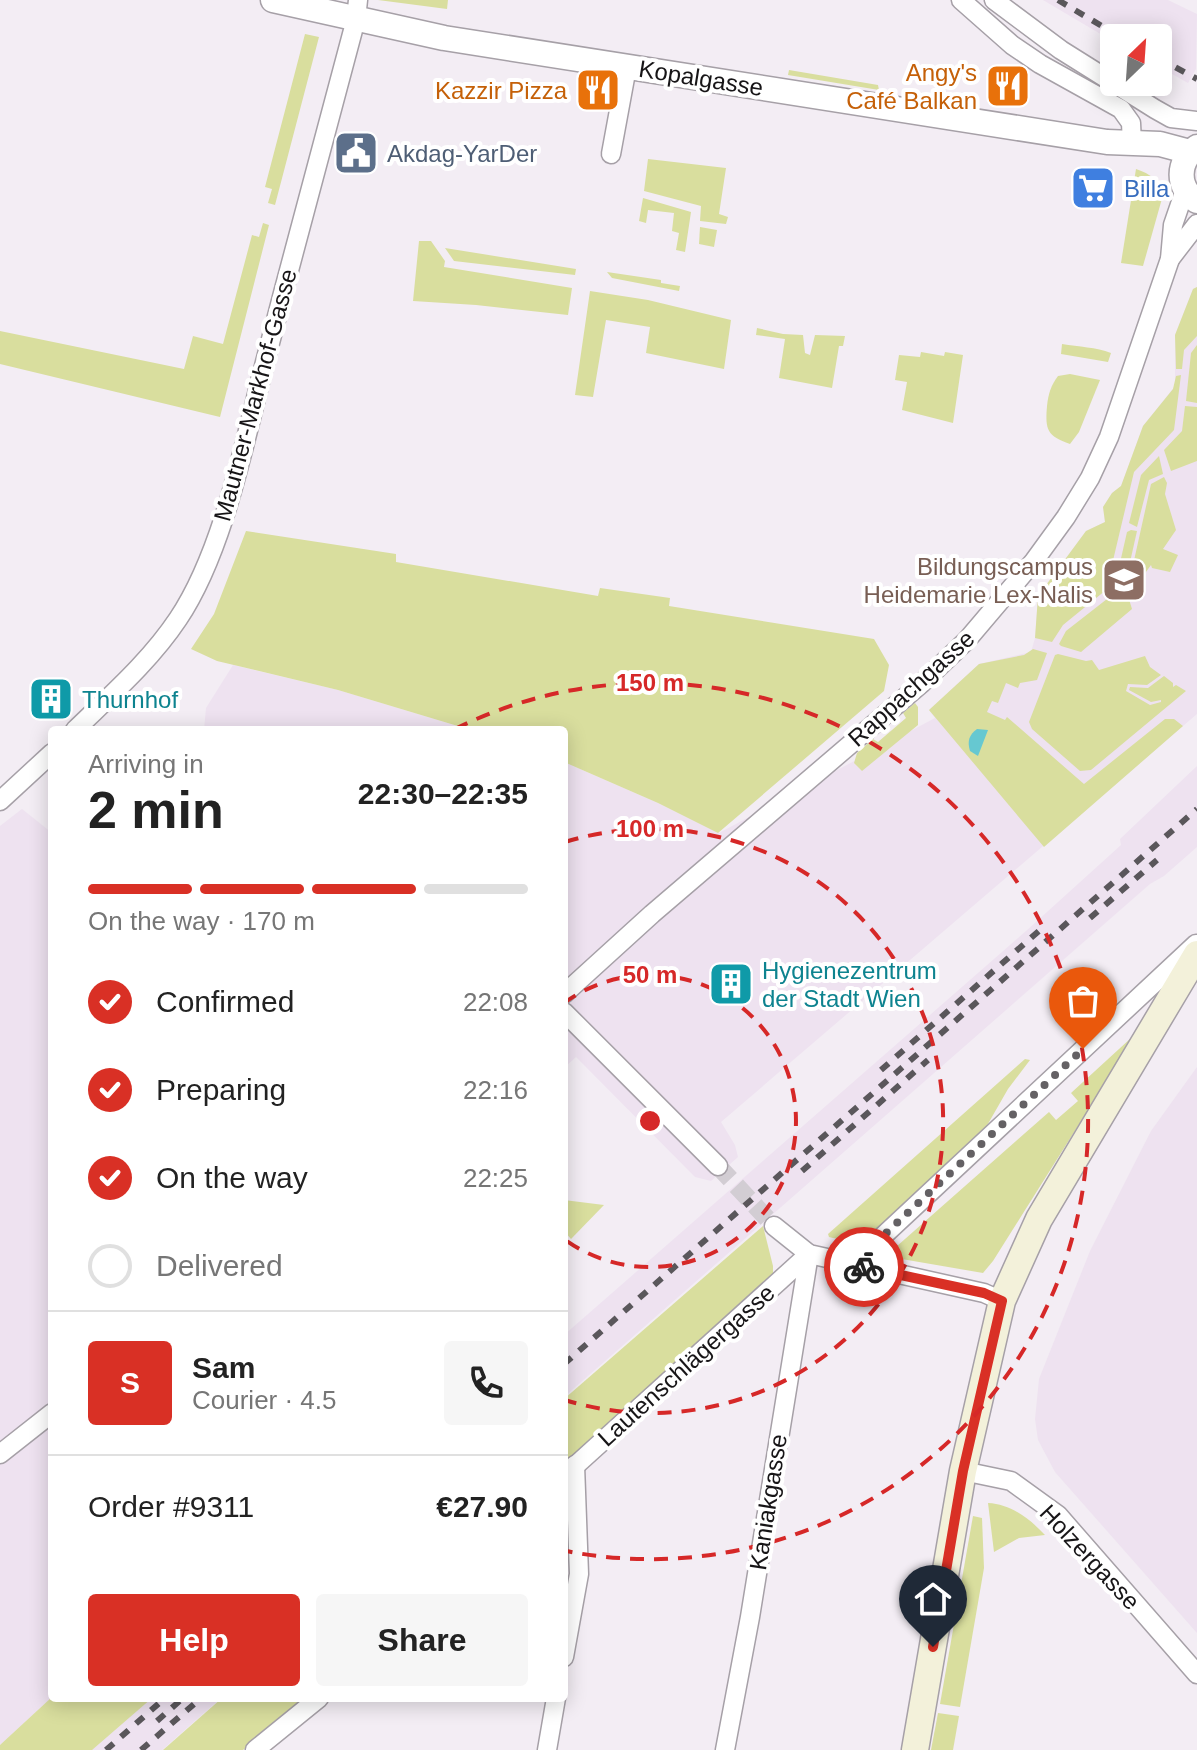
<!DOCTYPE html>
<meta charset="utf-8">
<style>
body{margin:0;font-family:Helvetica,sans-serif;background:#f6f6f6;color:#222;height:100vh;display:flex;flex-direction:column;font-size:30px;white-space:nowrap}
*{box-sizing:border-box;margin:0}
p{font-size:26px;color:#767676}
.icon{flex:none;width:44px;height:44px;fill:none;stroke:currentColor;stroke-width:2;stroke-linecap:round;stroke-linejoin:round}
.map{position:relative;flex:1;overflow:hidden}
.drawer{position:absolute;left:48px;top:726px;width:520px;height:976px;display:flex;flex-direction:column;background:#fff;border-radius:8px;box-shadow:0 4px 20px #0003}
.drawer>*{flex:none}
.needle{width:52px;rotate:25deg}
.tools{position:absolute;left:1100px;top:24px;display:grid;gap:16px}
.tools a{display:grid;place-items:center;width:72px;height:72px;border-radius:8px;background:#fff;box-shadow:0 4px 20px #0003;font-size:40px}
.pin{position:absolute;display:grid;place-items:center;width:68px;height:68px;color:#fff;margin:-82px -34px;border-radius:50% 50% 50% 0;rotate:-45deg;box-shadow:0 0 8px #0007}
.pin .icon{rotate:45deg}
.courier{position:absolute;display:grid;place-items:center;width:80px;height:80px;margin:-40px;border:6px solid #d93025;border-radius:50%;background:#fff;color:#222;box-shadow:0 2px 10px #0007}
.head em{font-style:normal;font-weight:700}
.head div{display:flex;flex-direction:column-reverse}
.head{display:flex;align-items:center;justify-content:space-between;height:136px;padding:0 40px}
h1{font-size:52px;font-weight:700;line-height:60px}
.bar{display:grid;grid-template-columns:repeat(4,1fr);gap:12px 8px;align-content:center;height:96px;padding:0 40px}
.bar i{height:10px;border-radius:6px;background:#e0e0e0}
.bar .selected{background:#d93025}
.bar p{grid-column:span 4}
.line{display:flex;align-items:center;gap:20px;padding:0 40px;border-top:2px solid #e0e0e0}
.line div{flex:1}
.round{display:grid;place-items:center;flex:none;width:84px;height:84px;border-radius:8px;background:#f6f6f6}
ol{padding:0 40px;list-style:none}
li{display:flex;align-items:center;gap:24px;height:88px}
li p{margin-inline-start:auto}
li .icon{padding:8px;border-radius:50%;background:#d93025;color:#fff;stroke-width:4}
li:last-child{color:#767676}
li i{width:44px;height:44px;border:4px solid #e0e0e0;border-radius:50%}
.cta{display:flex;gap:16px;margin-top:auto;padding:16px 40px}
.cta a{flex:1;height:92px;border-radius:8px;background:#d93025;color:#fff;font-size:32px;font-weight:700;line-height:92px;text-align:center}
.cta a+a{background:#f6f6f6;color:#222}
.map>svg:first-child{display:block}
</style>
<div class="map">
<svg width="1197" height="1750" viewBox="0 0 1197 1750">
<rect width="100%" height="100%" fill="#f3edf4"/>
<!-- built -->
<g fill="#eee2f0">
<path d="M1043 0H1168L1197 14 1196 69 1188 83 1158 66V38H1114V42Z"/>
<path d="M1197 287V714L721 1122 735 1145 738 1157 711 1181 695 1177 576 1057 564 1068V762L658 803 719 833 935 718 929 710 979 664 1031 652 1035 638 1038 596 1086 531 1105 522 1103 507 1112 493 1121 486 1143 426 1175 386V335L1193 289Z"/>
<path d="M233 665 338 690 471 730H204L206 708Z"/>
<path d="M1197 766V847L1164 876 1150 884 564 1397V1335L1026 931 1121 845 1120 839Z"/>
<path d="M22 809 52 833V1697L0 1745V826Z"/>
<path d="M1197 1067V1633L1055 1472 1038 1440 1035 1419 1039 1379 1090 1251 1151 1131Z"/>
<path d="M147 1698H221L162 1750H89Z"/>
</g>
<!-- green -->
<g fill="#d9de9e">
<path d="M378 0H448L447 9Z"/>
<path d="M305 34 319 37 275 205 268 203 272 189 265 187Z"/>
<path d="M789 70 878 85 879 90 788 75Z"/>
<path d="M648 159 726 168 719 214 728 217 726 224 700 221 701 206 644 191Z"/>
<path d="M1136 169C1151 174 1158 180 1163 195L1143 266 1121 263Z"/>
<path d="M643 198 691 212 685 252 676 250 679 233 672 231 674 213 648 210 646 223 639 221Z"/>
<path d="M263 223 269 225 220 417 0 364V331L184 369 193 336 223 344 252 235 259 237Z"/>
<path d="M700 227 717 230 714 247 699 244Z"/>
<path d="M419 241H431L445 261 444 267 572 288 568 315 476 305 413 301Z"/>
<path d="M445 248 576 269 575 275 454 261Z"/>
<path d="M607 272 661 280V283L680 286 679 291 612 278Z"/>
<path d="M1197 287V336L1184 350 1182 369H1176L1175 335 1193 289Z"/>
<path d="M590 291 648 300 731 320 724 369 646 353 650 327 606 320 593 397 575 395Z"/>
<path d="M757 328 783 334 803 335 805 353 810 355 815 335 845 336 843 346H839L832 388 779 378 785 339 756 335Z"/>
<path d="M1062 344C1079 347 1096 347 1111 353L1108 362 1061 354Z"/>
<path d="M1197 345V403L1186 401 1191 353Z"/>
<path d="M921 352 944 356 945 352 963 355 953 423 902 410 907 382 895 380 899 355 920 357Z"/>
<path d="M1070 374 1100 380 1079 432 1070 444C1047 436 1045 430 1047 406 1048 395 1051 385 1058 376Z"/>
<path d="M1181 375 1174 430 1134 472 1106 590 1063 625 1052 642 1035 638 1038 596 1086 531 1105 522 1103 507 1112 493 1121 486 1143 426 1173 389 1176 376Z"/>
<path d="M1185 406 1197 407V461L1171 471 1164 450 1182 431Z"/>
<path d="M1159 456 1163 474 1149 480 1137 527 1129 523 1141 475Z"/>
<path d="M1164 477 1167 483 1165 494 1176 530 1163 549 1178 555 1170 572 1152 568 1151 565 1135 587 1129 583 1151 484Z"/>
<path d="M1131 530 1137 531 1126 580 1117 576 1127 532Z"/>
<path d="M246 531 396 554V562L598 596 600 588 670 598 669 606 874 639 889 665 884 691 718 833 658 803 564 762V730H471L338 690 217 661 191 649 214 614Z"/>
<path d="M1118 582 1133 590 1128 596 1132 609 1081 652 1061 646 1059 644 1066 631 1107 599Z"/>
<path d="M1033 649 1047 653 1037 680 1020 683 1018 688 1006 683 998 703 992 701 987 712 1005 720 1007 717 1084 784 1165 719H1174L1183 726 1044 847 929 710 979 664 1024 655Z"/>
<path d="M1058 654 1086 661 1092 660 1099 670 1145 656 1150 667 1161 675 1147 685 1128 684 1126 691 1150 705 1161 702V700L1151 702 1129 690 1130 687 1148 688 1164 676 1173 683V687L1176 685 1186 691 1091 770 1080 771 1032 729 1029 722 1055 655Z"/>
<path d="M915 703 918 707V725L862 771 854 763 857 753 873 739 878 742 906 718 903 713Z"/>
<path d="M1131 1038 1132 1040 993 1261 983 1273 890 1257 888 1254 1049 1112 1056 1120 1078 1101 1071 1093Z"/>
<path d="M1025 1059 1030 1060 1008 1089 981 1136 873 1232 869 1229C856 1240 845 1241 829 1237L828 1234Z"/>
<path d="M564 1200 604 1205 571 1239 564 1231Z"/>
<path d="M763 1226 773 1266V1275L564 1466V1399Z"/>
<path d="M988 1503C1011 1504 1030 1519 1045 1535L1019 1538 994 1552Z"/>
<path d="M973 1516 982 1518 984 1568 960 1707 940 1704Z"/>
<path d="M52 1697V1698H152L92 1750H0V1745Z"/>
<path d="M222 1698H303L243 1750H163Z"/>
<path d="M938 1713 959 1716 953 1750H931Z"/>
</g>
<!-- water -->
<path fill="#66c8d1" d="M977 729 988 730 978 756 970 751C967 741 969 735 977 729Z"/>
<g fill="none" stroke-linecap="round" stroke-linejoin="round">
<!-- minor-tunnel -->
<path stroke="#d2cdd3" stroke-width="18" stroke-dasharray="18 9" stroke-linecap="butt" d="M718 1166 774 1226"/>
<!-- minor casing -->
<g stroke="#a6a0a7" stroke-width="21">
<g id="minor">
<path d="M961 0 1012 45 1040 64 1121 109 1131 123 1132 144"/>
<path d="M994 0 1061 50 1155 109 1171 118 1197 121"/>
<path d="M611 154 627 67"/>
<path d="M1170 259 1197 224"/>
<path d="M75 730C111 695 150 661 178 619 223 552 244 444 264 366 294 250 325 134 356 19L358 0"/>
<path d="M0 801 52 753"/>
<path d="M564 994 652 914 922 683 967 640 1034 561 1066 517 1090 478 1109 437 1170 259 1173 225 1185 190"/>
<path d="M564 1012 718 1166"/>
<path d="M774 1226 809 1254 984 1293 1002 1301"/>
<path d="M853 1264 1196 944"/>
<path d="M0 1454 52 1413"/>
<path d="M963 1471 1011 1481 1058 1515 1197 1674"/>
<path d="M564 1476 809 1254"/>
<path d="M564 1657 579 1574 575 1465"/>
<path d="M255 1750 319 1698"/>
<path d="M547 1750 556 1698"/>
<path d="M725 1750 750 1617 809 1254"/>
</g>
</g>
<!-- tertiary casing -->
<g stroke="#a6a0a7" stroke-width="27">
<g id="tertiary">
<path d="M273 0 444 38 1107 142 1160 144 1190 152"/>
<path d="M1197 147C1177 161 1176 188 1197 201"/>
</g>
</g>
<!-- secondary casing -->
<g stroke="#a6a0a7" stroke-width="29">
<path id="secondary" d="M915 1750 963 1471 1002 1301 1039 1219 1197 954"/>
</g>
<!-- minor -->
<use href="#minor" stroke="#fff" stroke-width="18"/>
<!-- tertiary -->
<use href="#tertiary" stroke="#fff" stroke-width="24"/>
<!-- secondary -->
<use href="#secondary" stroke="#f3f1da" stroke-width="26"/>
<!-- rail -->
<g stroke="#5a575b" stroke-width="6" stroke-dasharray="10 10" stroke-linecap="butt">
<path d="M1058 0 1122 38"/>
<path d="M1158 58 1197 79"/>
<path d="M1090 918 1157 860"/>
<path d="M881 1070 1040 930"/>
<path d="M802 1171 928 1060"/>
<path d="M564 1364 1197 809"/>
<path d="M157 1721 183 1698"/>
<path d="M106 1750 165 1698"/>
<path d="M141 1750 201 1698"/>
</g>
</g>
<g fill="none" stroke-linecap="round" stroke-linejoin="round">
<!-- done -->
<path stroke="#646164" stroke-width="8" stroke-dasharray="0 14.4" d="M864 1267 853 1264 1083 1049"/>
<!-- route -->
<path stroke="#d93025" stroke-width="10" d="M864 1267 984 1293 1002 1301 963 1471 933 1647"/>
</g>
<!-- distance rings -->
<g fill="none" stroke="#d62828" stroke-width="4" stroke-dasharray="14 10">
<path d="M564 1003A146 146 0 1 1 564 1239"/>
<path d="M565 842A292 292 0 1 1 565 1400"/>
<path d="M455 729A438 438 0 1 1 566 1551"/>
</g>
<!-- icons -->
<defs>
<g id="restaurant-square" transform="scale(2.3)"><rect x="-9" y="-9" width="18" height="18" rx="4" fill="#e8710a" stroke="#fff"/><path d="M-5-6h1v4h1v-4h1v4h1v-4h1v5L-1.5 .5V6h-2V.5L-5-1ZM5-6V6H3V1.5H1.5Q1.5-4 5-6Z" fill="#fff"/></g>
<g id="civic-square" transform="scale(2.3)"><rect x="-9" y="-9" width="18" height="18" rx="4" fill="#5c6f8a" stroke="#fff"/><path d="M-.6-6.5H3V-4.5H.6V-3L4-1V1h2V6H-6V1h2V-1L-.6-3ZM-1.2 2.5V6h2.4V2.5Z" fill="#fff"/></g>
<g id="supermarket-square" transform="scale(2.3)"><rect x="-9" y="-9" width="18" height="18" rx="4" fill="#3f7fe0" stroke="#fff"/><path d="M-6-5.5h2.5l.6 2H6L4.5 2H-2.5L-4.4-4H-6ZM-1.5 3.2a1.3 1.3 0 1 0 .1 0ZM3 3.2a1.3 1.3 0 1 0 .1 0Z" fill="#fff"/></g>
<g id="school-square" transform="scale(2.3)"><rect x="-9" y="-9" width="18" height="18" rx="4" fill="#8d6e63" stroke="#fff"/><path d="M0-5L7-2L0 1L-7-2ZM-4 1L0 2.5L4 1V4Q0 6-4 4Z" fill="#fff"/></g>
<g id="building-square" transform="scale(2.3)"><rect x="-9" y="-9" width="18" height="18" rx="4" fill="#0f9aa8" stroke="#fff"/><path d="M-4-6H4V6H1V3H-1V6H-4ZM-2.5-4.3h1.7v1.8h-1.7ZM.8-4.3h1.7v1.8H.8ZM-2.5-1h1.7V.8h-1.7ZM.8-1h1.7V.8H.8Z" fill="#fff"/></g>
</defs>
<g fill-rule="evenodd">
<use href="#restaurant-square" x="1008" y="86"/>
<use href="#restaurant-square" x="598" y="90"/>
<use href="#civic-square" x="356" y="153"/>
<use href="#supermarket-square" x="1093" y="188"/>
<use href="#school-square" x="1124" y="580"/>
<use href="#building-square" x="51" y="699"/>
<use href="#building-square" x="731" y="984"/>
</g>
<g text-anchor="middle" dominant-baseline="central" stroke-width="8" stroke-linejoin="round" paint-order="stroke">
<!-- food labels -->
<g font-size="24" fill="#c56008" stroke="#fff" text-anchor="end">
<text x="977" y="72">Angy's<tspan x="977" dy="28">Café Balkan</tspan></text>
<text x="567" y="90">Kazzir Pizza</text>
</g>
<!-- street labels -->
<g font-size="24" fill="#171517" stroke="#fff">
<text transform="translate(701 78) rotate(9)">Kopalgasse</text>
<text transform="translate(255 395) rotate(-75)">Mautner-Markhof-Gasse</text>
<text transform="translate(911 688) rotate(-42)">Rappachgasse</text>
<text transform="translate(686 1365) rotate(-42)">Lautenschlägergasse</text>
<text transform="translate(768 1502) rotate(-81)">Kaniakgasse</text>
<text transform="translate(1090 1557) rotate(47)">Holzergasse</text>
</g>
<!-- service labels -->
<g font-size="24" fill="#4e5e75" stroke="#fff" text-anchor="start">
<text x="387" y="153">Akdag-YarDer</text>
</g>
<!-- shop labels -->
<g font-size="24" fill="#366cbe" stroke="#fff" text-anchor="start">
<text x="1124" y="188">Billa</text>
</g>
<!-- education labels -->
<g font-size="24" fill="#785e54" stroke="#fff" text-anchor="end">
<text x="1093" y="566">Bildungscampus<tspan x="1093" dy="28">Heidemarie Lex-Nalis</tspan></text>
</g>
<!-- culture labels -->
<g font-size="24" fill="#0d838f" stroke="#fff" text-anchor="start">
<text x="82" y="699">Thurnhof</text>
<text x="762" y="970">Hygienezentrum<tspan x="762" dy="28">der Stadt Wien</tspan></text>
</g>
</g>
<circle cx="650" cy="1121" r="12" fill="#d62828" stroke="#fff" stroke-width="4"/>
<g font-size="24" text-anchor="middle" font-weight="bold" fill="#d62828" stroke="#fff" stroke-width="8" stroke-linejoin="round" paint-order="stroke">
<text x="650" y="691">150 m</text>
<text x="650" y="837">100 m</text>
<text x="650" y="983">50 m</text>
</g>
</svg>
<div class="tools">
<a><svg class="needle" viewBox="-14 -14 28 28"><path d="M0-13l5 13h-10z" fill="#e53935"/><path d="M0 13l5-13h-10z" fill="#767676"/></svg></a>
</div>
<div class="pin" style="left:1083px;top:1049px;background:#ea580c"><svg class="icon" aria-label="bag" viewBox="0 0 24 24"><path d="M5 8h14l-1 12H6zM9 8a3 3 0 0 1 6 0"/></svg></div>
<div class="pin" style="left:933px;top:1647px;background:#1f2937"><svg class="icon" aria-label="home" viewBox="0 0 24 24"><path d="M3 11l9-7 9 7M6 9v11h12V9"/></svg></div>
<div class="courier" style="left:864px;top:1267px"><svg class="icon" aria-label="bike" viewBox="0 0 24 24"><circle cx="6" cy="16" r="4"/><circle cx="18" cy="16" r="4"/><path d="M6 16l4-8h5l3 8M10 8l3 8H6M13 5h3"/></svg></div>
<section class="drawer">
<div class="head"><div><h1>2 min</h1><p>Arriving in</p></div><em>22:30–22:35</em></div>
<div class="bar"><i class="selected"></i><i class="selected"></i><i class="selected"></i><i></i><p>On the way · 170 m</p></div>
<ol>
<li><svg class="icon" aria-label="check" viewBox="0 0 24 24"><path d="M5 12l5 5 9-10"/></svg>Confirmed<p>22:08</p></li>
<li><svg class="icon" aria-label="check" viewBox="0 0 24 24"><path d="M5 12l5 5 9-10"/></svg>Preparing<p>22:16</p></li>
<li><svg class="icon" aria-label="check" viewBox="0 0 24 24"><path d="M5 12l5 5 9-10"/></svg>On the way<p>22:25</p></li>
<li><i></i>Delivered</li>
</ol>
<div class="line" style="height:144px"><b class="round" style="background:#d93025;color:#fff">S</b><div><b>Sam</b><p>Courier · 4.5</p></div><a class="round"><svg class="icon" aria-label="phone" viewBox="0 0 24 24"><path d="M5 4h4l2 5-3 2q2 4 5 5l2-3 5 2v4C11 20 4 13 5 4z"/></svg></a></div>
<div class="line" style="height:104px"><div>Order #9311</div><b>€27.90</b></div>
<div class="cta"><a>Help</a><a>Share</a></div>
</section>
</div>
